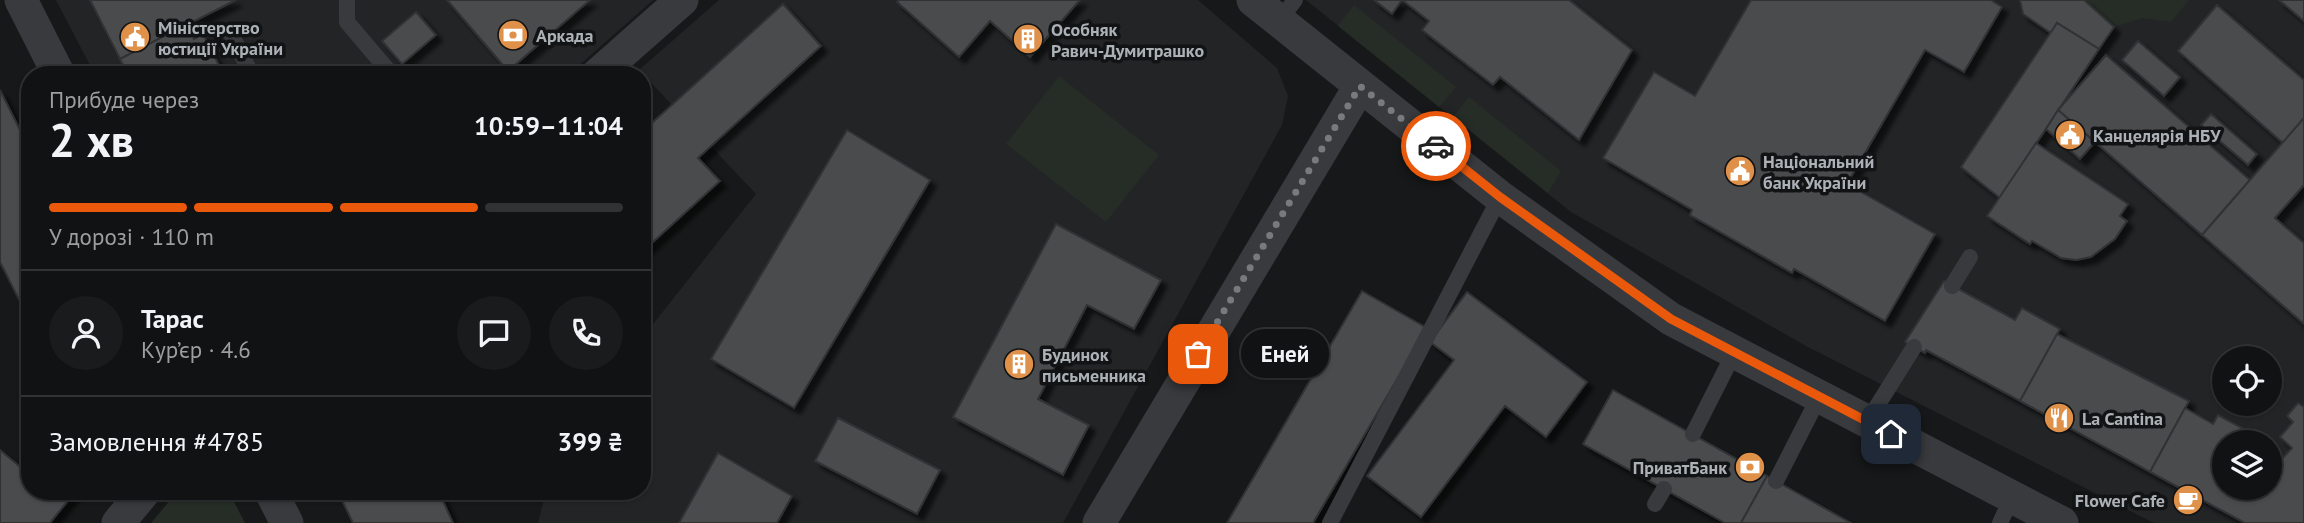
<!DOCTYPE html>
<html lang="uk">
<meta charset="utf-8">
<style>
body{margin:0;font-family:"PT Sans",sans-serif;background:#1a1b1c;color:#f1f3f6;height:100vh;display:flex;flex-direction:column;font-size:26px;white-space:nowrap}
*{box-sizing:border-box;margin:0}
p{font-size:23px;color:#9c9ea0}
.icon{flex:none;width:38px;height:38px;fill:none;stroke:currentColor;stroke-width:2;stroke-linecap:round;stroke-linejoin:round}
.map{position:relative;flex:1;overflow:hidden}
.sheet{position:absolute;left:21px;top:66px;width:630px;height:434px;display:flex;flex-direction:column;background:#111213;border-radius:28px;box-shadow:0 2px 5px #0004,0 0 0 2px #303233}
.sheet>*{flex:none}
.buttons{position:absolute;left:2212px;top:346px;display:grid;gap:14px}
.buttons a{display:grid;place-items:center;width:70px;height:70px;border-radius:50%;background:#111213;box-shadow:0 2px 5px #0004,0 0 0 2px #303233;font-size:35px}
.pin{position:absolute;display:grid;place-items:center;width:60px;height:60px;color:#fff;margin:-30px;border-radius:14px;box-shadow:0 4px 10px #0006}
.courier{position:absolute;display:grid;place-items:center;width:70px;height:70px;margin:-35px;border:5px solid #ea580c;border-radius:50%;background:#fff;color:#222;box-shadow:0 2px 9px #0007}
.bubble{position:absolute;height:49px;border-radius:24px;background:#111213;box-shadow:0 2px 5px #0004,0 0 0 2px #303233;font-size:23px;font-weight:800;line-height:49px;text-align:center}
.head em{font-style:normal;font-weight:800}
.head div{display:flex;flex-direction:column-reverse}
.head{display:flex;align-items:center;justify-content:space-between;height:119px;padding:0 28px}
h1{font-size:46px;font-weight:800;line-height:52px}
.bar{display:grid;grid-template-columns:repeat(4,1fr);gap:10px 7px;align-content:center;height:84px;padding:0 28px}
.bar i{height:9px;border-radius:5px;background:#303233}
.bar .selected{background:#ea580c}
.bar p{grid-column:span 4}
.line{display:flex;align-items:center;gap:18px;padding:0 28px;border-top:2px solid #303233}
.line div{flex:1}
.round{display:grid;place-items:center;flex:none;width:74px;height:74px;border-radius:37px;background:#1a1b1c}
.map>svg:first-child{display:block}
</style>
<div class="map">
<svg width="2304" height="523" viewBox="0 0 2304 523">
<defs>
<filter id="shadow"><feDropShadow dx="6" dy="6" stdDeviation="2" flood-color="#0009"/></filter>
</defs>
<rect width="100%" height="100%" fill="#171819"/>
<!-- built -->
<g fill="#232426" fill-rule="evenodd">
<path d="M56 0H653L568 75H95Z"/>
<path d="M719 0H1198L1277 68 1288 96 1282 125 1063 523H538L546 492H642V338L756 194 639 70Z"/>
<path d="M1306 0H2304V523H2154L1806 346 1571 212ZM2224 359H2270V404H2224ZM2224 443H2270V488H2224Z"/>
</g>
<!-- green -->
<g fill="#262d26">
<path d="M2084 0H2189L2171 22 2142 18 2114 27Z"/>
<path d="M1354 5 1456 87 1439 107 1338 26Z"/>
<path d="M1059 76 1159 155 1106 222 1006 144Z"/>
<path d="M1469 97 1561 171 1548 193 1453 117Z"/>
<path d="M177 492H229L245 523H151Z"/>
</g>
<!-- building -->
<g fill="#494b4e" stroke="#313235" stroke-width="2" filter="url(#shadow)">
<path d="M90 0H236L120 59Z"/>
<path d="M447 0H590L508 71Z"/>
<path d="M899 0H1080L1030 57 990 21 959 57 897 2Z"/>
<path d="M1374 0H1569L1632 50 1579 140 1500 77 1493 85 1422 30 1429 21 1402 0 1392 14Z"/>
<path d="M1751 0H1991L2002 7 1964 72 1925 50 1847 184 1935 234 1885 321 1794 269 1792 273 1690 215 1692 210 1603 158 1654 72 1695 96Z"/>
<path d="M2020 0H2084L2114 27 2099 49 2057 23 2051 33 2023 14Z"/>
<path d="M2279 0H2304V21Z"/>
<path d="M783 4 821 46 698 158 720 181 642 252V132Z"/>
<path d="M2217 5 2304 80V118L2283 143 2178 51Z"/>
<path d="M416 12 436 35 402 64 382 41Z"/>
<path d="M2057 23 2099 49 2000 198 1961 167Z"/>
<path d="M187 24 194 39 203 34 224 75H128L120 59Z"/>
<path d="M2138 41 2180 77 2164 96 2122 60Z"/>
<path d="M2106 55 2250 180 2202 235 2058 110Z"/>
<path d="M0 90 30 150V321L0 262Z"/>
<path d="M2058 110 2095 142 2080 159 2046 129Z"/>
<path d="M2211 114 2257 154 2248 165 2201 125Z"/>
<path d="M2304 118V185L2275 218 2304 243V324L2202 235Z"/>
<path d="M847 130 930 180 794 408 711 359Z"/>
<path d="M2036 143 2128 204 2120 216 2127 221 2115 239 2091 257 2076 260 2061 258 2032 241 2030 244 1987 216Z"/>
<path d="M1056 224 1161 280 1134 329 1087 305 1038 399 1089 425 1063 475 953 417Z"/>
<path d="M1944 281 2015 320 2022 308 2060 329 2020 401 1926 350 1925 353 1905 342Z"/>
<path d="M1362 291 1427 328 1313 523H1227Z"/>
<path d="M1467 292 1587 382 1546 437 1505 406 1421 517 1367 476 1454 360 1430 342Z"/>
<path d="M2057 334 2189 401 2150 472 2020 401Z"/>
<path d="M1613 390 1767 476 1741 523H1725L1583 444Z"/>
<path d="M2298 403 2304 407V523H2245L2150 472 2185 408 2213 424 2218 415 2266 441 2224 443V488H2270V458L2277 464 2292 448 2280 437 2293 422 2287 416Z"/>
<path d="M838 418 940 470 917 514 815 461Z"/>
<path d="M0 450 24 470 30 463V492H75L50 523H0Z"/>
<path d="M718 453 792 496 777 523H679Z"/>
<path d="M1767 476 1851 523H1741Z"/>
<path d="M338 492H439L453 523H353Z"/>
</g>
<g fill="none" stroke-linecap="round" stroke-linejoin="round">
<!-- lane -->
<g stroke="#393a3d" stroke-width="16">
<path d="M347 0V22L392 75"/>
<path d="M1279 21 1295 0"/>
<path d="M229 30 252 75"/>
<path d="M1952 286 1970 257"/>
<path d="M1867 422 1914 347"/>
<path d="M1693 434 1734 353"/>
<path d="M1776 481 1819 397"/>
<path d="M1655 504 1664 489"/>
<path d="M1330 523 1500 197"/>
<path d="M2000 523 2012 497"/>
</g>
<!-- street -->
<g stroke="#393a3d" stroke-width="33">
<path d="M21 0 59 75"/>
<path d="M1253 0 1500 197 1671 319 2062 523"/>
<path d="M597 75 682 0"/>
<path d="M271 492 287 523"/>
<path d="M118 523 144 492"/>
<path d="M1099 523 1360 86"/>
</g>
</g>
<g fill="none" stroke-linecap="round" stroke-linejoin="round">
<!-- done -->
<path stroke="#777b80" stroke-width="7" stroke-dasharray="0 12.6" d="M1198 354 1360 86 1436 146"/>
<!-- route -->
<path stroke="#ea580c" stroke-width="9" d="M1436 146 1500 197 1671 319 1891 434"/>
</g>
<!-- icons -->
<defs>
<g id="bank-disc" transform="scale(1.575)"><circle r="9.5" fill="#df9049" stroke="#121314"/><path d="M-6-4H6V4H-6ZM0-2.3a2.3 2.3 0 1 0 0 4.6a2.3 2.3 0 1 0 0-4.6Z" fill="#fff"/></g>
<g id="civic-disc" transform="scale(1.575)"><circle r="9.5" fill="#df9049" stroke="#121314"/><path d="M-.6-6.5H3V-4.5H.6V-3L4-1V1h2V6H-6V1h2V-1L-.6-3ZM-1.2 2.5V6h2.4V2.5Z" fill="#fff"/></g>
<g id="building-disc" transform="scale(1.575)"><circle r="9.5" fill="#df9049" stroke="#121314"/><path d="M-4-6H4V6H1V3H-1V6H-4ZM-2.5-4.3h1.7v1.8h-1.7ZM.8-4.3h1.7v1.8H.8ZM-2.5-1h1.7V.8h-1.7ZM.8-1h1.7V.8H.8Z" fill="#fff"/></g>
<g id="restaurant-disc" transform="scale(1.575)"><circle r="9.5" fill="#df9049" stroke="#121314"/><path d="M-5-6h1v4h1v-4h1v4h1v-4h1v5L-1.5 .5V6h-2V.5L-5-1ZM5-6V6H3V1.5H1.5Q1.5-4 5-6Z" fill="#fff"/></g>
<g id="cafe-disc" transform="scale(1.575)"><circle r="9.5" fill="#df9049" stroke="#121314"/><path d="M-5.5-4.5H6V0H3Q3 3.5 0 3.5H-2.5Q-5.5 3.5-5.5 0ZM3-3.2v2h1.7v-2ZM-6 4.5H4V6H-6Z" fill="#fff"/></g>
</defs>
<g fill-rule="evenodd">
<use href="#bank-disc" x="513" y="35"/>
<use href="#civic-disc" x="135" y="37"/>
<use href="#building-disc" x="1028" y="39"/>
<use href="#civic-disc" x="2070" y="135"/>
<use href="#civic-disc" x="1740" y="171"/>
<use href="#building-disc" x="1019" y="364"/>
<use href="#restaurant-disc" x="2059" y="418"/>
<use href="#bank-disc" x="1750" y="467"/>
<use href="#cafe-disc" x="2188" y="500"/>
</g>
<g text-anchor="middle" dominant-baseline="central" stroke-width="7" stroke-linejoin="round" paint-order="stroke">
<!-- poi labels -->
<g font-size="18" font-weight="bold" fill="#abb1b7" stroke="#121314" text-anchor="start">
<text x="158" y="27">Міністерство<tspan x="158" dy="21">юстиції України</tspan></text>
<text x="1051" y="29">Особняк<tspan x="1051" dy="21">Равич-Думитрашко</tspan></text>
<text x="536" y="35">Аркада</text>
<text x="2093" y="135">Канцелярія НБУ</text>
<text x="1763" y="161">Національний<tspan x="1763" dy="21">банк України</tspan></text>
<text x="1042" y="354">Будинок<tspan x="1042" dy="21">письменника</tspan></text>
<text x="2082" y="418">La Cantina</text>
<text x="1727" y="467" text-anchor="end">ПриватБанк</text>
<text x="2165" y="500" text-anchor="end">Flower Cafe</text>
</g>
</g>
</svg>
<div class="buttons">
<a><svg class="icon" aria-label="locate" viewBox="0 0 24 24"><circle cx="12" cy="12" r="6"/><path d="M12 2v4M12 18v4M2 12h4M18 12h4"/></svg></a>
<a><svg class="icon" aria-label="layers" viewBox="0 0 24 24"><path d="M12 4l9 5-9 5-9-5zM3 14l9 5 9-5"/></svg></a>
</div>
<div class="pin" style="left:1198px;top:354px;background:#ea580c"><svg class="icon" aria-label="bag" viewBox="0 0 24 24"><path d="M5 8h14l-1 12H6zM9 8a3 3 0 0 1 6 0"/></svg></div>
<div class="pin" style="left:1891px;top:434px;background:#1f2937"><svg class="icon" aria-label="home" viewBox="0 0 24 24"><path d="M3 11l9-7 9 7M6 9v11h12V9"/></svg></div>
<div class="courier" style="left:1436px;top:146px"><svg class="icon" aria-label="car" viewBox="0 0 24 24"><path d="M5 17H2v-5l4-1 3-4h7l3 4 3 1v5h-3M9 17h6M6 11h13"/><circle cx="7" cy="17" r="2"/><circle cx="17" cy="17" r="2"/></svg></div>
<div class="bubble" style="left:1241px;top:329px;width:88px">Еней</div>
<section class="sheet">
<div class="head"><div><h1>2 хв</h1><p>Прибуде через</p></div><em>10:59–11:04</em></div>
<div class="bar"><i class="selected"></i><i class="selected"></i><i class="selected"></i><i></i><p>У дорозі · 110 m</p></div>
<div class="line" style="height:126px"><a class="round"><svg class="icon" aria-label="person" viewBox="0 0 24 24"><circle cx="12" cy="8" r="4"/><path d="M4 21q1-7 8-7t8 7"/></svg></a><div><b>Тарас</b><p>Кур’єр · 4.6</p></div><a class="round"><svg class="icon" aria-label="chat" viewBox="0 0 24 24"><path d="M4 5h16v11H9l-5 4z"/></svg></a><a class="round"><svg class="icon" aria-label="phone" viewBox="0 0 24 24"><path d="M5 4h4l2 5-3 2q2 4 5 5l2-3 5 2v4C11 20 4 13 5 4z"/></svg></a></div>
<div class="line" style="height:91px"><div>Замовлення #4785</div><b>399 ₴</b></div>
</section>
</div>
